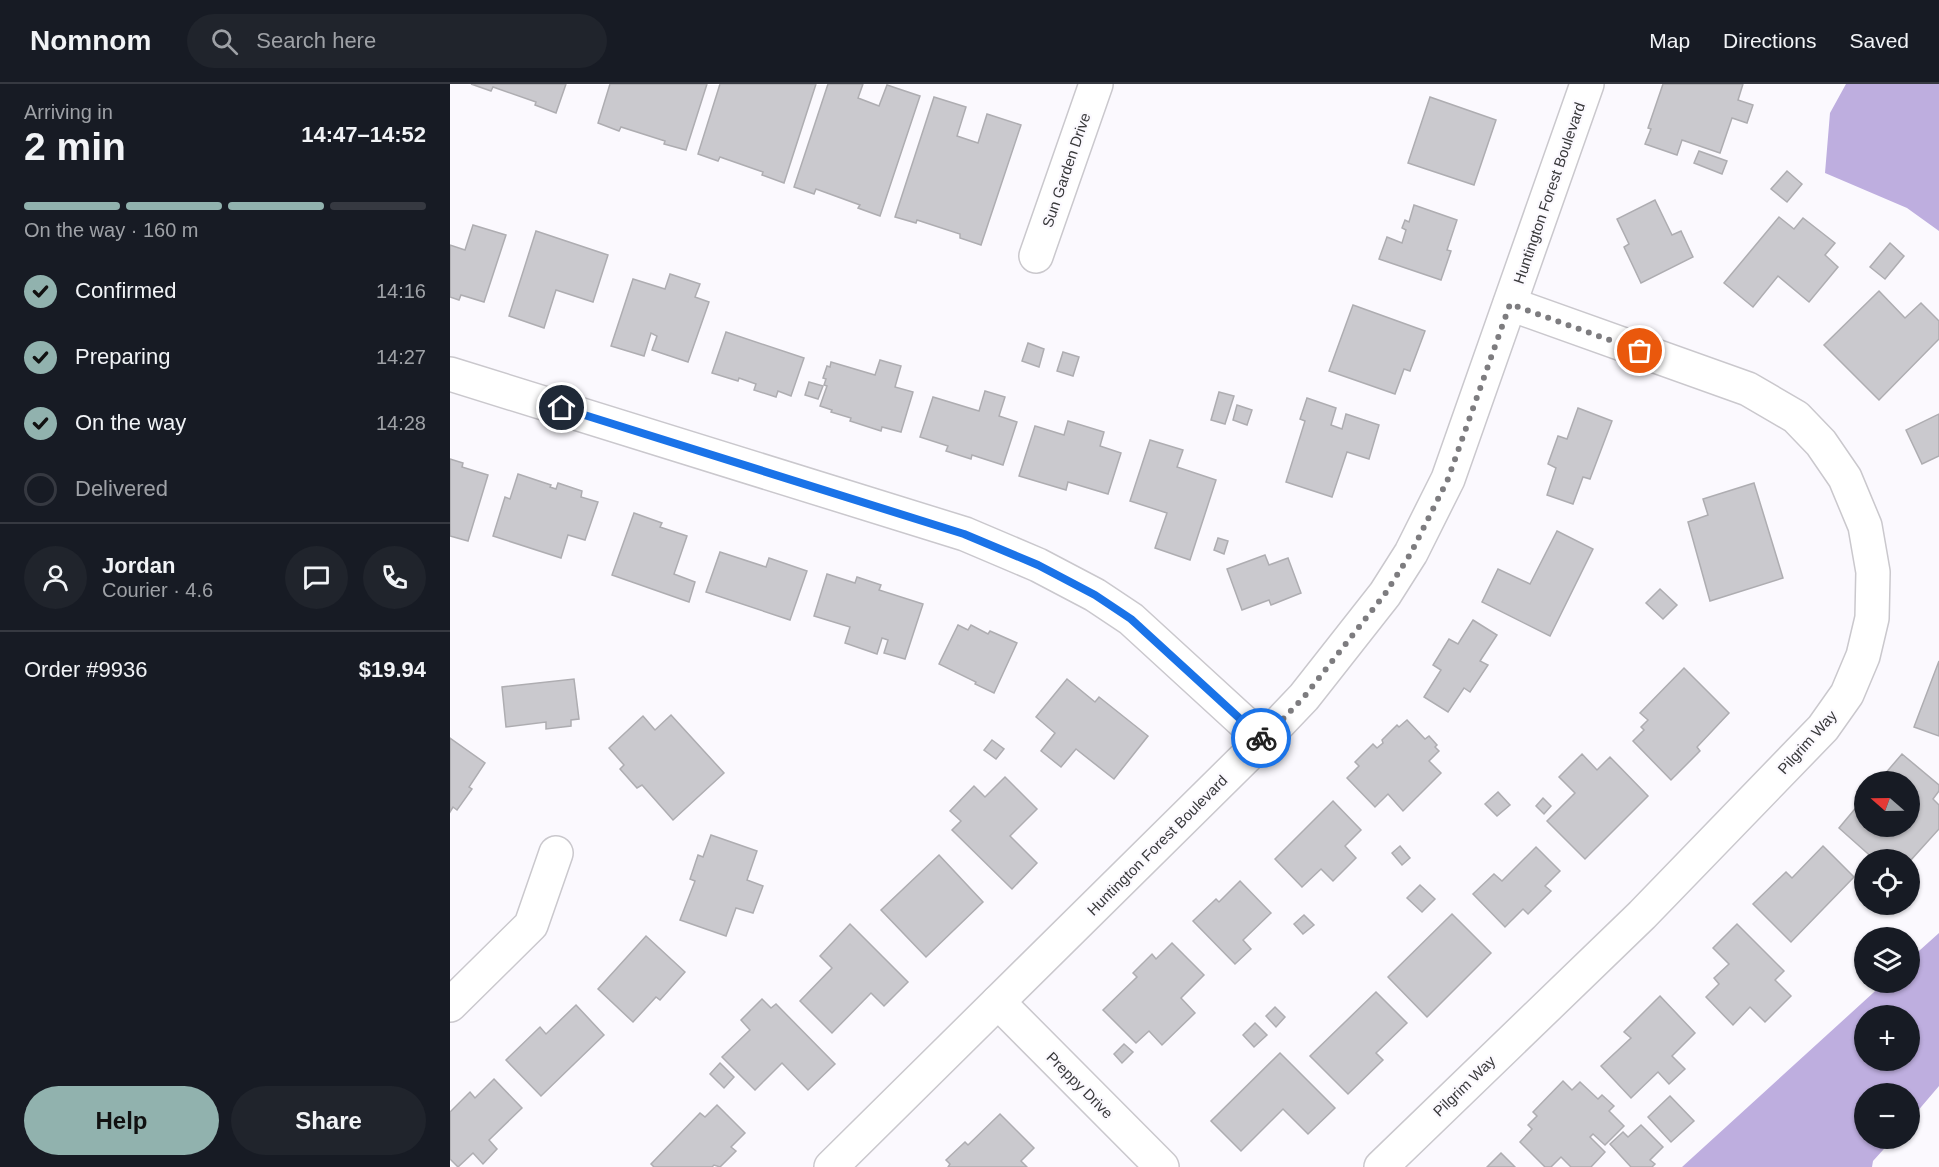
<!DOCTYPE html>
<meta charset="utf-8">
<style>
body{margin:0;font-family:Helvetica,sans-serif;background:#20242c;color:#f1f3f6;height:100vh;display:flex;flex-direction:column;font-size:22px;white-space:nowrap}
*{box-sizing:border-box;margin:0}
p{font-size:20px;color:#9ea1a6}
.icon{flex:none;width:33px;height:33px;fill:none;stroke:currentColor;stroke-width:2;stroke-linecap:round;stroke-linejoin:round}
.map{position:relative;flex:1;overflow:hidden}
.drawer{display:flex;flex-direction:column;background:#171b24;width:450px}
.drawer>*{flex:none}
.needle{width:39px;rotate:290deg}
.tools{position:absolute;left:1404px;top:687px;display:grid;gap:12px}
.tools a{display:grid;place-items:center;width:66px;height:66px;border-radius:50%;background:#171b24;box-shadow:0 2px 4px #0004;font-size:30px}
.pin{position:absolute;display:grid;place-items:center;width:51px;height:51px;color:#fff;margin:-26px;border:3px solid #fff;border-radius:50%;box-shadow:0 2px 6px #0007}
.courier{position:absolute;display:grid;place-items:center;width:60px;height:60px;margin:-30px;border:4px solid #1a73e8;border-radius:50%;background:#fff;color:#222;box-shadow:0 2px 8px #0007}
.headline em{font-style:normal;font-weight:600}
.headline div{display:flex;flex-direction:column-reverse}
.headline{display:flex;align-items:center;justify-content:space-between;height:102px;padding:0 24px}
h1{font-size:39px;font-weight:600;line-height:45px}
.bar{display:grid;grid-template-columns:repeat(4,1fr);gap:9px 6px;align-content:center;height:72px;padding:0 24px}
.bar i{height:8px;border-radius:4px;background:#363941}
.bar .on{background:#91b2ae}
.bar p{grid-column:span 4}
.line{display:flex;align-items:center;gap:15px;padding:0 24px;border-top:2px solid #363941}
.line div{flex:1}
.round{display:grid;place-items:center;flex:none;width:63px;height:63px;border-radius:32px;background:#20242c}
ol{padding:0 24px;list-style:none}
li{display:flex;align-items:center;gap:18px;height:66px}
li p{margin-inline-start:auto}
li .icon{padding:6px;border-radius:50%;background:#91b2ae;color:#111;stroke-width:4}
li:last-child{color:#9ea1a6}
li i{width:33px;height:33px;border:3px solid #363941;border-radius:50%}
.action{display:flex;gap:12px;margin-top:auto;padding:12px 24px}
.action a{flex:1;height:69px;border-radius:36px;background:#91b2ae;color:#111;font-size:24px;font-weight:600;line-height:69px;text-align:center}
.action a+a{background:#20242c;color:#f1f3f6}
header{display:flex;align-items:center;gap:36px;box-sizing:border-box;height:84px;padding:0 30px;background:#171b24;border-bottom:2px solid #363941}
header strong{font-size:28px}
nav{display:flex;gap:33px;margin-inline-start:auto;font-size:21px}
.search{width:420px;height:54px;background:#20242c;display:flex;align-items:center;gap:15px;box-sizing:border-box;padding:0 21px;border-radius:33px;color:#9ea1a6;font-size:22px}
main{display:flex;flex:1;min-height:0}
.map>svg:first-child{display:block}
</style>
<header>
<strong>Nomnom</strong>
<div class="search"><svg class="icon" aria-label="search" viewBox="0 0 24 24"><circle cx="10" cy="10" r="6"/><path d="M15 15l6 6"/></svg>Search here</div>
<nav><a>Map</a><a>Directions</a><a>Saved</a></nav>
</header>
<main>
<section class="drawer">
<div class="headline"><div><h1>2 min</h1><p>Arriving in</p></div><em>14:47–14:52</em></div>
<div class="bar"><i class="on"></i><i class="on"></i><i class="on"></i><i></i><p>On the way · 160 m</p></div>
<ol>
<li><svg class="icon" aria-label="check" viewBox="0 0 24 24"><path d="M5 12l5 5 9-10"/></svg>Confirmed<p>14:16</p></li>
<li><svg class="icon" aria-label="check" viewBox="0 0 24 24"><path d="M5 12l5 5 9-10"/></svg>Preparing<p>14:27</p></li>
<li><svg class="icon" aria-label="check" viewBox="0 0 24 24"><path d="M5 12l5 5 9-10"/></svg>On the way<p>14:28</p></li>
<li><i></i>Delivered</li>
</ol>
<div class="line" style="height:108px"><a class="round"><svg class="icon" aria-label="person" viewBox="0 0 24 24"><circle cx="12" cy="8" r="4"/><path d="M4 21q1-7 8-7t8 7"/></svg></a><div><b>Jordan</b><p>Courier · 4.6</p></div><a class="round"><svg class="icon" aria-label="chat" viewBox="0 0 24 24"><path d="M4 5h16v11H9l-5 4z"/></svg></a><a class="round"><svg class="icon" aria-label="phone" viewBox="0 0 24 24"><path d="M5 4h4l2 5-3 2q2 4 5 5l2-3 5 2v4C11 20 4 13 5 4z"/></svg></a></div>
<div class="line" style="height:78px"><div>Order #9936</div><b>$19.94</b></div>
<div class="action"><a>Help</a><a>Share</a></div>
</section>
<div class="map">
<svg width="1489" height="1083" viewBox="0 0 1489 1083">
<rect width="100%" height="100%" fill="#fbf9fe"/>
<!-- water -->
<g fill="#beaedf" fill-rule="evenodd">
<path d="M1396 0H1489V147L1457 124 1375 89 1380 29Z"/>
<path d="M1489 849V1002L1460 1036V1010H1414V1054L1443 1055 1423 1077 1422 1083H1232L1434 899 1460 898V875ZM1414 932H1460V976H1414Z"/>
</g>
<!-- building -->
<g fill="#cac9ce" stroke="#aeadb1" stroke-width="1.5">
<path d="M21 0H116L106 29 85 21 86 18 43 3 41 7Z"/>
<path d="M160 0H257L236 66 214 60 215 57 171 43 169 47 148 39Z"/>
<path d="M270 0H366L334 99 312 91 313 88 270 73 268 77 248 70Z"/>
<path d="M378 0H413L408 14 429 22 437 1 470 12 430 132 408 124 410 121 366 105 364 110 344 103Z"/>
<path d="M1213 0H1293L1288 16 1303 21 1297 39 1282 34 1270 69 1232 56 1227 71 1195 60 1201 45 1198 44Z"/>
<path d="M484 13 516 23 507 52 528 59 537 30 571 41 531 161 510 154V150L467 136 466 139 445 133Z"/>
<path d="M980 13 1046 36 1024 101 958 79Z"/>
<path d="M1249 67 1277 77 1272 90 1244 79Z"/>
<path d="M1337 87 1352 100 1337 118 1321 105Z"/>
<path d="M1205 116 1222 151 1231 147 1243 173 1191 199 1174 163 1179 160 1167 135Z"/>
<path d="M964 121 1007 136 997 166 1001 167 991 196 929 175 937 153 952 159 956 146 952 144 955 136 959 138Z"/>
<path d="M1329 133 1344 145 1353 134 1385 159 1375 171 1388 183 1359 218 1328 192 1303 223 1274 199Z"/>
<path d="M23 141 56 151 34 218 11 211 9 216 0 213V161L15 166Z"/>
<path d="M86 147 158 171 143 218 106 206 94 244 59 232Z"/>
<path d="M1440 159 1454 172 1435 195 1420 183Z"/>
<path d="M220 190 250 200 245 213 259 218 238 278 202 266 207 252 201 249 194 272 161 262 183 195 215 205Z"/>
<path d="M1429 207 1455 234 1471 219 1489 237V255L1429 316 1374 261Z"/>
<path d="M903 221 975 247 960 287 954 285 945 310 879 287Z"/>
<path d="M276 248 354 274 341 312 328 307 326 313 304 306 306 300 289 294 288 297 262 289Z"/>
<path d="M578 259 594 265 589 283 572 277Z"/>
<path d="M613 268 629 273 623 292 607 287Z"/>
<path d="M430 276 451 282 445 303 463 308 451 348 432 343 431 347 400 337 401 334 381 328 382 326 370 322 377 302 374 301 376 295 373 294 377 282 380 283 381 278 425 291Z"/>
<path d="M359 298 373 302 368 315 355 311Z"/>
<path d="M535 307 555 313 549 332 567 338 553 381 522 371 521 375 496 367 498 362 470 353 483 313 529 327Z"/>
<path d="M769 308 784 312 775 340 761 336Z"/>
<path d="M857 314 886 324 881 341 892 345 896 330 929 341 919 375 897 368 882 413 836 398 855 337 850 335Z"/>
<path d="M787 321 802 326 797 341 783 336Z"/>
<path d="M1128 324 1162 337 1140 395 1133 393 1123 420 1097 411 1106 384 1098 380 1108 352 1117 355Z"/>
<path d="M1489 330V372L1472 380 1456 346Z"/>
<path d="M618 337 654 348 650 362 671 369 658 410 618 398 616 406 569 392 585 342 614 351Z"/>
<path d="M700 356 733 366 727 383 766 396 740 476 705 464 717 429 680 417Z"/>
<path d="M0 375 13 379 12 383 38 391 18 457 0 452Z"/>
<path d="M68 390 101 401 100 403 106 405 108 399 132 407 131 413 148 418 135 456 118 451 111 474 43 452 55 413 60 415Z"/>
<path d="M1304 399 1333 494 1260 517 1238 438 1258 431 1253 415Z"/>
<path d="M184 429 212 439 210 443 237 452 224 490 245 498 239 518 162 491Z"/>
<path d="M1107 447 1143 465 1100 552 1032 518 1048 485 1080 500Z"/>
<path d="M768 454 778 457 774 470 764 466Z"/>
<path d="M270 468 316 483 319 474 357 487 340 536 256 508Z"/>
<path d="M815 471 819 481 838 474 851 509 821 521 819 516 792 526 777 485Z"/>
<path d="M377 490 405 499 407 493 431 501 429 506 473 520 455 575 434 569 438 556 432 554 427 570 395 559 400 543 364 532Z"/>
<path d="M1210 505 1227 521 1213 535 1196 519Z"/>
<path d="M1023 536 1047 551 1030 577 1038 581 1020 608 1014 604 998 628 974 613 991 586 983 581 999 555 1008 560Z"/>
<path d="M508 541 518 546 521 541 538 550 540 547 567 559 544 609 525 600 526 598 489 580Z"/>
<path d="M1489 577V652L1464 643Z"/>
<path d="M1234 584 1279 629 1247 663 1250 667 1221 696 1183 657 1194 646 1191 643 1198 636 1190 629Z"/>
<path d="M124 595 129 635 121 636V642L96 645V638L56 643 52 603Z"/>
<path d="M617 595 645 618 649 613 698 652 664 695 626 665 611 683 591 667 605 649 586 633Z"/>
<path d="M221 631 274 689 223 736 192 701 187 704 170 685 174 681 159 664 193 632 205 646Z"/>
<path d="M957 636 975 655 979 652 987 661 985 663 989 667 979 677 991 689 953 727 938 710 925 723 897 694 909 682 905 678 923 660 927 664 933 659 932 656 947 641 949 643Z"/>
<path d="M0 654 35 679 19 703 22 705 7 726 3 723 0 728Z"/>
<path d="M542 656 554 665 546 675 534 666Z"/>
<path d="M1132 670 1147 686 1160 673 1198 712 1135 775 1097 737 1125 709 1109 693Z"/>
<path d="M1452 670 1489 701V707L1483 715 1489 721V745L1460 777V776H1425L1389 744 1414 714V742H1460V698H1428Z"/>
<path d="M555 693 587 725 560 752 587 779 562 805 502 746 511 737 500 727 524 702 535 713Z"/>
<path d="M1048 708 1060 721 1047 732 1035 720Z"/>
<path d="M1093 714 1101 722 1094 730 1086 722Z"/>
<path d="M883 717 911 746 895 762 906 774 883 797 871 785 852 803 825 775Z"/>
<path d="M261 751 307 767 297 796 313 802 303 829 286 824 276 852 230 836 245 797 240 795 248 771 253 773Z"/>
<path d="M950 762 960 774 952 781 942 769Z"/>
<path d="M1373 762 1404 793 1341 858 1303 820 1336 788 1342 794Z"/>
<path d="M1086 763 1110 787 1095 802 1101 807 1078 830 1073 825 1055 843 1023 810 1044 790 1052 797Z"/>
<path d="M489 771 533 818 476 873 431 826Z"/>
<path d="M790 797 821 829 793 856 801 865 785 880 743 837 766 815 769 818Z"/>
<path d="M970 801 985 815 972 828 957 814Z"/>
<path d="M1002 830 1041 869 977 933 938 893Z"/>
<path d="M854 831 864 841 853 850 844 840Z"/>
<path d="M400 840 458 898 434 922 421 909 382 949 350 917 382 884 370 872Z"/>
<path d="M1287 840 1334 887 1325 896 1341 912 1315 938 1300 923 1283 941 1256 913 1269 900 1264 894 1279 880 1263 864Z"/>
<path d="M196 852 235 888 210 916 206 913 183 938 148 905Z"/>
<path d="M722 859 754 891 731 914 745 929 712 961 699 947 686 959 653 926 687 893 683 889 702 870 706 875Z"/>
<path d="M926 908 957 939 926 969 933 976 898 1010 860 972Z"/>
<path d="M1210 912 1245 949 1222 972 1235 985 1219 1000 1208 988 1181 1014 1151 982 1181 954 1174 948Z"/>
<path d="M312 915 321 924 326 920 385 980 358 1006 332 979 305 1006 272 973 300 946 291 936Z"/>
<path d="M126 921 154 951 91 1012 56 976 90 943 96 950Z"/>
<path d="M825 923 835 933 826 943 816 932Z"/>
<path d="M805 939 817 951 804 963 793 951Z"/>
<path d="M674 960 683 968 672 979 664 970Z"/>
<path d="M830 969 885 1024 858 1050 833 1025 791 1067 761 1037Z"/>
<path d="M270 979 284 993 274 1004 260 990Z"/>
<path d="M44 995 72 1024 39 1056 47 1065 33 1080 23 1069 8 1083 0 1075V1028L20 1008 25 1014Z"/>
<path d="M1113 997 1122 1006 1130 998 1148 1015 1152 1011 1164 1022 1159 1027 1174 1042 1155 1061 1143 1050 1140 1053 1155 1068 1141 1083H1121L1111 1073 1101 1083H1095L1070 1058 1082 1045 1078 1041 1087 1032 1083 1028Z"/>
<path d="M1220 1012 1244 1037 1221 1058 1198 1033Z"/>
<path d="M267 1021 295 1049 281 1063 286 1067 270 1083 264 1081 262 1083H204L201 1080 250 1029 255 1033Z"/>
<path d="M550 1030 584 1064 571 1077 577 1083H498L500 1080 496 1076 515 1058 518 1061Z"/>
<path d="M1191 1041 1213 1063 1200 1076 1205 1080 1202 1083H1181L1160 1060 1173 1048 1178 1053Z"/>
<path d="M1051 1069 1065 1083H1037Z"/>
</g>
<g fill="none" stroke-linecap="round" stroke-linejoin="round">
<!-- minor casing -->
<g stroke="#cac8cd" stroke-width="36">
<g id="minor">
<path d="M586 172 646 0"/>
<path d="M0 290 515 450 588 481 645 511 681 535 813 656"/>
<path d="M548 918 712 1083"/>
<path d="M0 921 81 841 106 769"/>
<path d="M381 1083 813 656 854 613 935 510 961 469 998 395 1137 0"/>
<path d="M931 1083 1192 831 1373 644 1397 610 1413 572 1422 534 1423 488 1415 442 1395 394 1371 359 1346 333 1298 305 1060 220"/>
</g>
</g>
<!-- minor -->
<use href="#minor" stroke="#fff" stroke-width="33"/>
</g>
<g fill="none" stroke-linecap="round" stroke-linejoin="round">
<!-- done -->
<path stroke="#7d7c7f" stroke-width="6" stroke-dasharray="0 10.8" d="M811 654 813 656 854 613 935 510 961 469 998 395 1060 220 1190 267"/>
<!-- route -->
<path stroke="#1a73e8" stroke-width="8" d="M112 324 514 450 588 481 645 511 681 535 811 654"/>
</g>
<g text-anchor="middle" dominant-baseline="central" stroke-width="4.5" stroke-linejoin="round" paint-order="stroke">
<!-- street labels -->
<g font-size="15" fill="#39393b" stroke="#fbf9fe">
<text transform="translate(616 86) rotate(-71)">Sun Garden Drive</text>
<text transform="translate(1099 109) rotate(-71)">Huntington Forest Boulevard</text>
<text transform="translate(1357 658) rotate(-48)">Pilgrim Way</text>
<text transform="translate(707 761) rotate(-45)">Huntington Forest Boulevard</text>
<text transform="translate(630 1001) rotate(45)">Preppy Drive</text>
<text transform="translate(1014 1002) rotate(-44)">Pilgrim Way</text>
</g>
</g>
</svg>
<div class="tools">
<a><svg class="needle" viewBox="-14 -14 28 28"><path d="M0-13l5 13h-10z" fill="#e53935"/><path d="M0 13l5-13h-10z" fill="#9ea1a6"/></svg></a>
<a><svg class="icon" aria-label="locate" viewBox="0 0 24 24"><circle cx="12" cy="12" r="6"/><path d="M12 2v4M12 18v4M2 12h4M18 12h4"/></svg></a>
<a><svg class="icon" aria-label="layers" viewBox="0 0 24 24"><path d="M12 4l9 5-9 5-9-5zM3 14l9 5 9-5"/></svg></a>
<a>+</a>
<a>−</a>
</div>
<div class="pin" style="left:1190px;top:267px;background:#ea580c"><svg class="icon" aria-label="bag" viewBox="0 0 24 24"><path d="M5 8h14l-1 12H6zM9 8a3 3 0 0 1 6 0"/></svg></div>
<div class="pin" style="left:112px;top:324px;background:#1f2937"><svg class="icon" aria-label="home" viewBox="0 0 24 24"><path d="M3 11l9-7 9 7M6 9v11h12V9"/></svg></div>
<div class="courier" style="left:811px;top:654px"><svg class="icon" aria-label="bike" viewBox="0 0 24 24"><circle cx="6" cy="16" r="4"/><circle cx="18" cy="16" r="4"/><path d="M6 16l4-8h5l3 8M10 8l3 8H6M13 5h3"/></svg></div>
</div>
</main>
